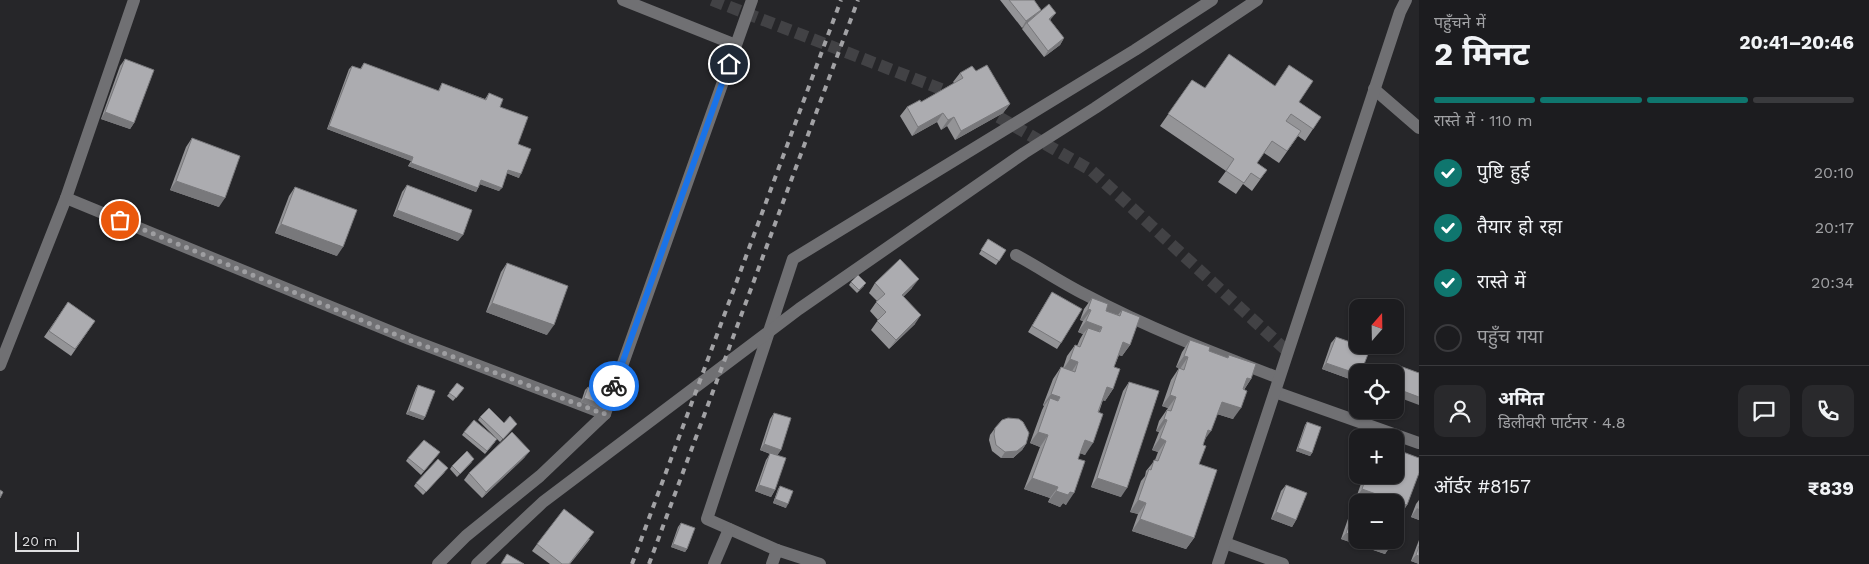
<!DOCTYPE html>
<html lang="hi">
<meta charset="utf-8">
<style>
body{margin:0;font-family:"Work Sans","Noto Sans Devanagari",sans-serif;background:#29292c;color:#f1f3f6;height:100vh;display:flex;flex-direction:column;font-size:19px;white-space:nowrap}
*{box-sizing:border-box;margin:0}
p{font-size:16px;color:#a0a1a4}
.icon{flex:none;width:28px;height:28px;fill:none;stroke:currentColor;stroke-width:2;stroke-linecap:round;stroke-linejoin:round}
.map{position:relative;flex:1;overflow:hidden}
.drawer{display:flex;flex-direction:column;background:#1c1c1f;width:450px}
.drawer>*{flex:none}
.needle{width:32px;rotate:20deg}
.fabs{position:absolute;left:1349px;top:299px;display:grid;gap:10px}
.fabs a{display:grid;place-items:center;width:55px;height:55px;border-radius:10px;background:#1c1c1f;box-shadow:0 1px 4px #0004,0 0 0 1px #3a3a3d;font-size:25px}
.scale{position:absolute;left:15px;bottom:12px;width:64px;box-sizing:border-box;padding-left:5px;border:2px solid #dfdfe1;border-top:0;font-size:14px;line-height:18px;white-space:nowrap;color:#dfdfe1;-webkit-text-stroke:4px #1d1d20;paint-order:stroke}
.pin{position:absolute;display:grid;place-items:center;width:42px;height:42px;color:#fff;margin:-21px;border:2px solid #fff;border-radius:50%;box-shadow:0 1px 5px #0007}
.courier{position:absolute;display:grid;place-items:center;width:50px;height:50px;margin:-25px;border:4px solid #1a73e8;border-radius:50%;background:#fff;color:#222;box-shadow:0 1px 6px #0007}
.overview em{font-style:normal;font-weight:700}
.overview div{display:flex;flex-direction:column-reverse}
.overview{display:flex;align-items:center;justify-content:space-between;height:85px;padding:0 15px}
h1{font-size:32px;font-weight:700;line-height:38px}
.bar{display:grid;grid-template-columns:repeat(4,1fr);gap:8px 5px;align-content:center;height:60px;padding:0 15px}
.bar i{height:6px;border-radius:4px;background:#3a3a3d}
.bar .on{background:#0f766e}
.bar p{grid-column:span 4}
.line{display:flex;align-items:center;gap:12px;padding:0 15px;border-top:1px solid #3a3a3d}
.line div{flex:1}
.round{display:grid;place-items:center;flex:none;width:52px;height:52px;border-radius:10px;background:#29292c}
ol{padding:0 15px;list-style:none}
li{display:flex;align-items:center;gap:15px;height:55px}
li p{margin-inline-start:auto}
li .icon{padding:5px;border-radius:50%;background:#0f766e;color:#fff;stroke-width:4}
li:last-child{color:#a0a1a4}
li i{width:28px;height:28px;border:2px solid #3a3a3d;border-radius:50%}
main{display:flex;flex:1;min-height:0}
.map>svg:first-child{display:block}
</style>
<main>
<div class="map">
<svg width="1419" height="564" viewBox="0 0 1419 564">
<rect width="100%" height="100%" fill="#262629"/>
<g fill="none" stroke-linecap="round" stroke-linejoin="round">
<!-- minor-tunnel -->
<g stroke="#424245" stroke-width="12" stroke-dasharray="12 6" stroke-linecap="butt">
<path d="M712 0 959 96"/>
<path d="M983 108 1092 171 1288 352"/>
</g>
<!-- minor -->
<g stroke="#707073" stroke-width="12">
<path d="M623 0 736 45"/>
<path d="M1374 89 1419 128"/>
<path d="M66 198 409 339 605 414"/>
<path d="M1016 255C1040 268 1062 283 1086 295 1148 328 1214 353 1279 378"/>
<path d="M0 365 66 198 134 0"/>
<path d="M1275 392 1419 443"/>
<path d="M1225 543 1283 564"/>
<path d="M777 550 707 519 793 259 1135 50 1212 0"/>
<path d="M438 564 466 536 540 476 605 414 752 0"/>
<path d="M477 564 543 502 799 309 1024 153 1095 108 1257 0"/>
<path d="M714 564 729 529"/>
<path d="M772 564 777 550 820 564"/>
<path d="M1218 564 1400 12 1406 0"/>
</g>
<!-- rail -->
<g stroke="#a2a2a5" stroke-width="4" stroke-dasharray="6 6" stroke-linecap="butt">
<path d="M632 564 841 0"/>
<path d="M649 564 858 0"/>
</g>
</g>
<!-- wall -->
<g fill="#949497">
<path d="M1000 0H1034L1041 10 1051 19 1050 20 1064 38 1060 45 1044 57 1022 29 1025 25 1022 28Z"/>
<path d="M125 59 134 123 130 129 101 119 120 66Z"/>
<path d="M364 63 438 91 442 83 485 99 489 93 500 107 518 144 519 178 507 173 499 191 480 184 476 192 408 166 411 161 327 129 349 69 352 66 360 69Z"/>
<path d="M976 71 1010 104 1003 113 955 140 947 126 941 130 937 122 912 136 900 116 907 107 921 102 954 83 953 82 960 73Z"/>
<path d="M1192 80 1205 88 1299 102 1321 117 1305 141 1298 136 1279 163 1264 153 1257 163 1267 170 1252 191 1243 184 1236 194 1218 182 1226 171 1160 126Z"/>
<path d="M192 138 219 207 170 190 186 147Z"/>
<path d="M407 185 458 241 393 216 402 192Z"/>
<path d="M295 187 337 256 275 233 289 196Z"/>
<path d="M988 239 1006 250 996 265 979 254Z"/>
<path d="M507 263 547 335 486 312 501 272Z"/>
<path d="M851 282 864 286 857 293 849 285Z"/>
<path d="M875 283 912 288 903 297 915 324 889 349 871 330 878 320 870 311 877 301 869 293Z"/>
<path d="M1052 292 1061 343 1057 349 1028 332Z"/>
<path d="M1092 298 1106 311 1118 315 1122 310 1130 345 1122 356 1119 355 1114 367 1113 389 1105 401 1103 400 1085 455 1080 453 1078 459 1066 505 1063 503 1060 507 1048 502 1050 498 1024 489 1040 447 1030 443 1042 410 1044 406 1043 405 1053 379 1061 367 1063 368 1067 356 1075 345 1077 346 1080 339 1083 334 1078 332 1083 321 1080 320 1084 309Z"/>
<path d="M68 302 95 321 71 356 44 337Z"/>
<path d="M1336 337 1358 372V379L1355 381 1322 369 1331 343Z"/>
<path d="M1190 340 1209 351 1227 358 1229 355 1251 379 1244 390 1233 419 1217 414 1204 441 1199 464 1194 538 1186 549 1132 531 1138 514 1130 512 1141 481 1145 476 1146 471 1155 460 1158 452 1152 450 1159 432 1156 431 1159 421 1168 408 1162 406 1171 380 1179 368 1176 367 1182 352Z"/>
<path d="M1129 382 1121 497 1091 487 1123 391Z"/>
<path d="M457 383 464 388 453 401 447 396Z"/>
<path d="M418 385 425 417 423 420 406 414 416 388Z"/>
<path d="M588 387 609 407 607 411 581 402 585 390Z"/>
<path d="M774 413 781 450 777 455 775 490 771 497 755 491 766 460 770 454 760 450 770 419Z"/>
<path d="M480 417 504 423 517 424 500 442 478 420Z"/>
<path d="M1307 422 1312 453 1310 456 1296 451 1305 425Z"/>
<path d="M995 428 1026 444 1022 450 1013 458H1001L992 451 989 440 990 435Z"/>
<path d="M464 432 495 442 485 454 462 435Z"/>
<path d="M440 452 421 475 406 461 408 458Z"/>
<path d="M525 457 482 498 464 480 469 473Z"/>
<path d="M472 462 457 477 450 469 452 466Z"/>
<path d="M445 472 423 495 414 486 416 483Z"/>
<path d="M1364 475H1395L1407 505 1401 514 1395 512V502L1356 498Z"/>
<path d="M1286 485 1296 520 1292 527 1271 519 1281 491Z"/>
<path d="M780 486 786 508 773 503 778 489Z"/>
<path d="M1419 500V520L1411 517 1416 504Z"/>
<path d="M1355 507 1389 548 1385 554 1341 539 1350 513Z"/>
<path d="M681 523 687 549 685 552 671 547 678 527Z"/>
<path d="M590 539 570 564H550L532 551 537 544Z"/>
<path d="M1419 540V564L1411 561Z"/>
</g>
<!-- shaded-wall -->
<g fill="#78787b">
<path d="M1041 10 1027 23 1022 28 1026 21Z"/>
<path d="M1056 13 1051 19 1044 25 1049 19Z"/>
<path d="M1064 38 1060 45 1044 57 1048 51Z"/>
<path d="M1010 104 1003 113 955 140 961 131Z"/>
<path d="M105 112 134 123 130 129 101 119Z"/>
<path d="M943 113 937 122 912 136 918 127Z"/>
<path d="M954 117 947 126 941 130 948 120Z"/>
<path d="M329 126 413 157 411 161 327 129Z"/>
<path d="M411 163 478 188 476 192 408 166Z"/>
<path d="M508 170 521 174 519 178 506 173Z"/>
<path d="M481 180 502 188 499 191 479 184Z"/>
<path d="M176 181 225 198 219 207 170 190Z"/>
<path d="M397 210 463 235 458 241 393 216Z"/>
<path d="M281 224 343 247 337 256 275 233Z"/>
<path d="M919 279 912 288 895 304 902 295Z"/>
<path d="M492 303 554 325 547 335 486 312Z"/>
<path d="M1088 309 1091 310 1083 321 1080 320Z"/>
<path d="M921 315 915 324 889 349 896 340Z"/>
<path d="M1086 321 1102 327 1094 338 1088 328 1083 334 1078 332Z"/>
<path d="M1123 342 1130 345 1122 356 1115 354Z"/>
<path d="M1184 356 1188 357 1180 369 1176 367Z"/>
<path d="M1070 359 1078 362 1070 374 1062 371Z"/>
<path d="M1326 363 1358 374V379L1355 381 1322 369Z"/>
<path d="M1247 378 1251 379 1243 391Z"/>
<path d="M1107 387 1113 389 1105 401 1099 399Z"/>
<path d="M1395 388 1419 397V405L1395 396Z"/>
<path d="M1051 394 1060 397 1052 408 1050 398 1044 406 1043 405Z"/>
<path d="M1170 395 1176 397 1168 408 1162 406Z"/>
<path d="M584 398 609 407 607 411 581 402Z"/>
<path d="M1222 402 1241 408 1233 419 1214 413Z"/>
<path d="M409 411 425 417 423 420 406 414Z"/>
<path d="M1164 419 1167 420 1159 432 1156 431Z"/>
<path d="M1208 430 1211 431 1203 442Z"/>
<path d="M1038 432 1048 435 1040 447 1030 443Z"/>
<path d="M1160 438 1166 441 1158 452 1152 450Z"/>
<path d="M1085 440 1093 443 1085 455 1077 452Z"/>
<path d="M764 444 781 450 777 456 760 450Z"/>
<path d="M1026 444 1022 450 1013 458H1001L1005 452Z"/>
<path d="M1298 448 1312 453 1310 456 1296 451Z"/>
<path d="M530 451 525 457 482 498 486 492Z"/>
<path d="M1032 478 1058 487 1050 498 1024 489Z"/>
<path d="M1097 478 1127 488 1121 497 1091 487Z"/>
<path d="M759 485 775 490 771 497 755 491Z"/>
<path d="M1362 489 1407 505 1401 514 1395 512V502H1368L1356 498Z"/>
<path d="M1056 491 1070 492 1074 493 1066 505 1063 503 1060 507 1048 502Z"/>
<path d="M775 499 788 504 786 508 773 503Z"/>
<path d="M1138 500 1146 503 1138 514 1130 512Z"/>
<path d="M1417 508 1419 509V520L1411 517Z"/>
<path d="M1276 512 1296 520 1292 527 1271 519Z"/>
<path d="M1140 519 1194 538 1186 549 1132 531Z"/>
<path d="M1346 533 1358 537V540H1367L1389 548 1385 554 1341 539Z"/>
<path d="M673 544 687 549 685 552 671 547Z"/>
<path d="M1416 555 1419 556V564L1411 561Z"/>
</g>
<!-- building -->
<g fill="#acacb0" stroke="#78787b">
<path d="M1009 0H1034L1041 10 1026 21Z"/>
<path d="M1049 4 1056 13 1049 19 1064 38 1048 51 1027 23Z"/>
<path d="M1229 54 1275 86 1289 65 1313 81 1299 102 1321 117 1313 129 1291 114 1286 121 1301 131 1287 151 1272 141 1257 163 1267 170 1260 179 1251 173 1244 183 1226 171 1234 159 1168 114 1192 80 1205 88Z"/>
<path d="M125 59 154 70 134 123 105 112Z"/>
<path d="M364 63 439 91 442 83 486 100 489 93 503 99 500 107 528 117 518 144 531 149 521 174 508 170 502 188 481 180 478 188 411 163 413 157 329 126 352 66 361 69Z"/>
<path d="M987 65 1010 104 961 131 954 117 948 120 943 113 918 127 907 107 920 100 921 102 963 78 960 73 972 66 976 71Z"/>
<path d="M192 138 240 156 225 198 176 181Z"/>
<path d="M407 185 472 210 463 235 397 210Z"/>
<path d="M295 187 357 210 343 247 281 224Z"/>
<path d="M988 239 1006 250 999 261 981 250Z"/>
<path d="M900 259 919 279 902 295 921 315 896 340 877 321 886 312 876 302 885 294 875 283Z"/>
<path d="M507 263 568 286 554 325 492 303Z"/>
<path d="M858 275 866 283 859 290 851 282Z"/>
<path d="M1052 292 1082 309 1061 343 1032 326Z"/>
<path d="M1092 298 1108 304 1106 311 1120 316 1122 310 1140 317 1130 345 1123 342 1114 367 1120 369 1113 389 1107 387 1098 412 1103 414 1093 443 1085 440 1078 459 1085 461 1074 493 1070 492 1068 495 1056 491 1058 487 1032 478 1048 435 1038 432 1050 398 1058 401 1060 397 1051 394 1061 367 1075 372 1078 362 1070 359 1075 345 1080 347 1088 328 1100 332 1102 327 1086 321 1091 310 1088 309Z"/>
<path d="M68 302 95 321 75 349 49 331Z"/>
<path d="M1336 337 1370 349 1361 372H1358V374L1326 363Z"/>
<path d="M1190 340 1210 347 1209 351 1228 358 1229 355 1256 364 1251 379 1247 378 1243 389 1247 391 1241 408 1222 402 1211 431 1208 430 1203 445 1206 446 1199 464 1217 470 1194 538 1140 519 1146 503 1138 500 1149 469 1151 470 1154 460 1158 461 1166 441 1160 438 1167 420 1164 419 1167 410 1171 411 1176 397 1170 395 1179 368 1184 370 1188 357 1184 356Z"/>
<path d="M1397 365 1419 373V397L1395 388V372H1394Z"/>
<path d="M1129 382 1159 391 1127 488 1097 478Z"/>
<path d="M457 383 464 388 456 398 449 393Z"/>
<path d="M418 385 435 391 425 417 409 411Z"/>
<path d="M588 387 613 396 609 407 584 398Z"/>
<path d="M489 408 504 423 510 416 517 424 503 439 480 417Z"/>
<path d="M774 413 791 418 781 450 764 444Z"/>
<path d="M1008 418 1019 419 1023 422 1029 433 1026 444 1017 451 1005 452 996 445 994 434 995 428 1002 420Z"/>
<path d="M474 420 497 439 487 451 464 432Z"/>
<path d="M1307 422 1321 427 1312 453 1298 448Z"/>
<path d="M512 432 530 451 486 492 469 473Z"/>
<path d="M424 440 440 452 424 471 408 458Z"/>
<path d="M1395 449 1419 458V473L1407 505 1362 489 1367 475H1395Z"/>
<path d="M467 451 474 459 460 474 452 466Z"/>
<path d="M770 453 786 458 775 490 759 485Z"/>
<path d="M438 459 448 468 426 492 416 483Z"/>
<path d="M1286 485 1307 493 1296 520 1276 512Z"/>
<path d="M780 486 793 491 788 504 775 499Z"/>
<path d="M0 490 3 492 0 498Z"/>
<path d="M1355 507 1358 508V537L1346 533Z"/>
<path d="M564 509 594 532 569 564H562L537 544Z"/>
<path d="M1395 521 1398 522 1395 531Z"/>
<path d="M681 523 695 528 687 549 673 544Z"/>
<path d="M1367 540H1392L1389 548Z"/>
<path d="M1419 546V556L1416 555Z"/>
<path d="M507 554 524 564H501Z"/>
</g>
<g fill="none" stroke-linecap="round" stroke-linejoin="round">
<!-- done -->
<path stroke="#9e9ea1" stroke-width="5" stroke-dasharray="0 9" d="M120 220 409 340 604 414 614 386"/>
<!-- route -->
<path stroke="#1a73e8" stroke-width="6" d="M614 386 729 64"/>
</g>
</svg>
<div class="fabs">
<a><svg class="needle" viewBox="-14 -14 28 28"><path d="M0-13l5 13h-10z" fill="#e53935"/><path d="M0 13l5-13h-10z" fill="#a0a1a4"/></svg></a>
<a><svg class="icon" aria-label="locate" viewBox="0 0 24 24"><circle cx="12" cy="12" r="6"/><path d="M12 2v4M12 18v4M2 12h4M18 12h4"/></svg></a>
<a>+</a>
<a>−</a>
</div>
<div class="scale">20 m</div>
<div class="pin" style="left:120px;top:220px;background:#ea580c"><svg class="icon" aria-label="bag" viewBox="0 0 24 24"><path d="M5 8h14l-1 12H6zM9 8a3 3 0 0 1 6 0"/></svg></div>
<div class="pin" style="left:729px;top:64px;background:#1f2937"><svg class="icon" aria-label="home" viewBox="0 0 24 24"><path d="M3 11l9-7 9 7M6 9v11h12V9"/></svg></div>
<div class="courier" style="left:614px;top:386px"><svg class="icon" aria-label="bike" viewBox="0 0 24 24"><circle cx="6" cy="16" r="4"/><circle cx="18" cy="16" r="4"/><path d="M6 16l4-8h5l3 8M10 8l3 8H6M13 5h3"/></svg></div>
</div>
<section class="drawer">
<div class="overview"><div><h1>2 मिनट</h1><p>पहुँचने में</p></div><em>20:41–20:46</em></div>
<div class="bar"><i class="on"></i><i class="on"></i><i class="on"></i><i></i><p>रास्ते में · 110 m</p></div>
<ol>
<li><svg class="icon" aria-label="check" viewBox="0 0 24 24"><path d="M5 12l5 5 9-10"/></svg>पुष्टि हुई<p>20:10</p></li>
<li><svg class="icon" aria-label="check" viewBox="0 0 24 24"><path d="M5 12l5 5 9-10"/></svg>तैयार हो रहा<p>20:17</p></li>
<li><svg class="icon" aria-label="check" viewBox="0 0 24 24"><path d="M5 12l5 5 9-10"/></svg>रास्ते में<p>20:34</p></li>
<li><i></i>पहुँच गया</li>
</ol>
<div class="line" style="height:90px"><a class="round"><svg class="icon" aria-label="person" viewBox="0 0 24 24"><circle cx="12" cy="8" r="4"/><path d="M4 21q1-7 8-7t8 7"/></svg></a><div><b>अमित</b><p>डिलीवरी पार्टनर · 4.8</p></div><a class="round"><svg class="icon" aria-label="chat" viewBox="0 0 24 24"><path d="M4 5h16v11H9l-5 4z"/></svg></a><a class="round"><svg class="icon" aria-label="phone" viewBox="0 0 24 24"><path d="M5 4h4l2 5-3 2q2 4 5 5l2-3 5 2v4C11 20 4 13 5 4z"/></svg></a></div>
<div class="line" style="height:65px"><div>ऑर्डर #8157</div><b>₹839</b></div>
</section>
</main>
